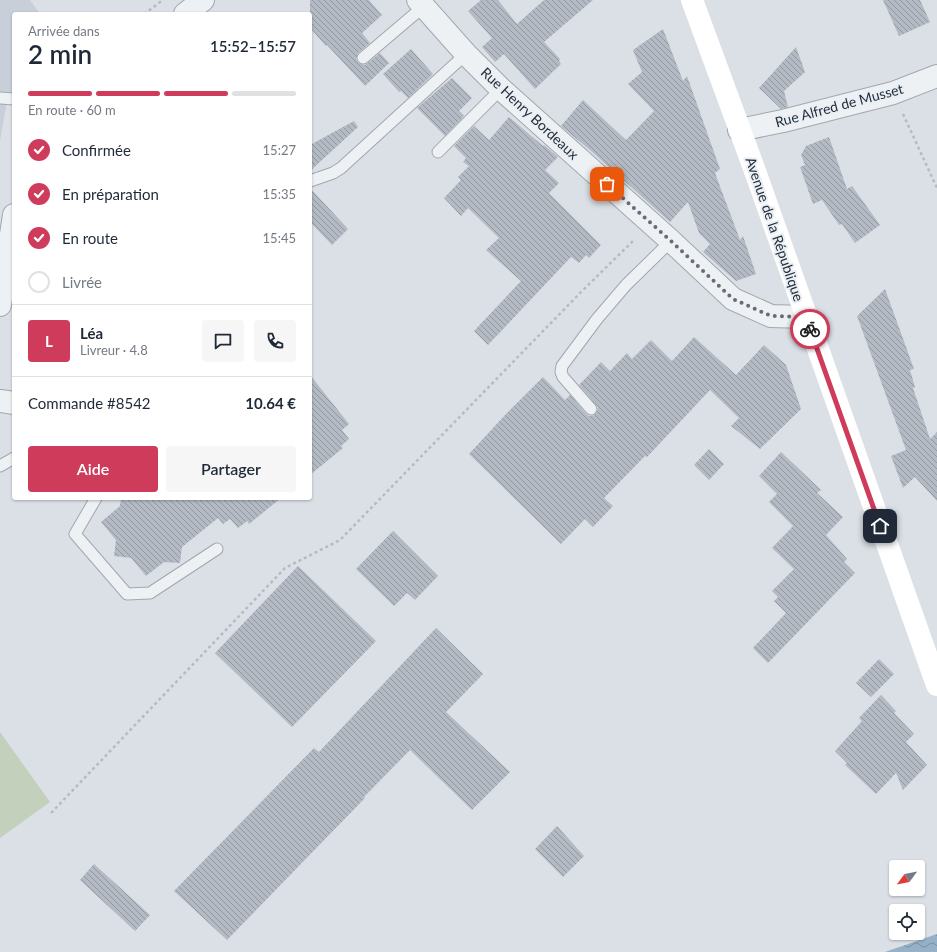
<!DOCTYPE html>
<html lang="fr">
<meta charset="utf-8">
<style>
body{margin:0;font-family:Lato,sans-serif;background:#f6f6f7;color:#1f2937;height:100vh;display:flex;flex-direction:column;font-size:15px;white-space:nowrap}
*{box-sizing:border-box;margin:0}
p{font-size:13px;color:#747a83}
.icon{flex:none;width:22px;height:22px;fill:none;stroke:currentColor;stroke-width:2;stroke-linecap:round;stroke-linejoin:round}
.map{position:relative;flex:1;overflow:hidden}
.details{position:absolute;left:12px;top:12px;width:300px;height:488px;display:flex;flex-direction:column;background:#fff;border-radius:4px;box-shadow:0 1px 3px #0004}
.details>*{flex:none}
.needle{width:26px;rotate:238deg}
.tools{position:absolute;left:889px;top:860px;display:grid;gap:8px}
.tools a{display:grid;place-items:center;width:36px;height:36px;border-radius:4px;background:#fff;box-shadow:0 1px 3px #0004;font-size:20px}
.pin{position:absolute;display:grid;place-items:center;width:34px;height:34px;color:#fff;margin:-17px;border-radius:8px;box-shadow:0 2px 6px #0006}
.courier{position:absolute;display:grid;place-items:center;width:40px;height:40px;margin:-20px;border:3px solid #cf3c5b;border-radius:50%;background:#fff;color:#222;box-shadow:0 1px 5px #0007}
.headline em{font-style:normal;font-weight:600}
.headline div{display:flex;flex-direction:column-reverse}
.headline{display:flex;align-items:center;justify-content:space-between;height:68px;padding:0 16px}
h1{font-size:26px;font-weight:600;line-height:30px}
.bar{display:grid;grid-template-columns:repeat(4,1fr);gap:6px 4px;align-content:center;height:48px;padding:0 16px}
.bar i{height:5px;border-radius:3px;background:#e0e1e3}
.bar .active{background:#cf3c5b}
.bar p{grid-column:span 4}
.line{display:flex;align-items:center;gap:10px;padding:0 16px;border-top:1px solid #e0e1e3}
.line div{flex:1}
.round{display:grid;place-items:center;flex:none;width:42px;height:42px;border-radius:4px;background:#f6f6f7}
ol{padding:0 16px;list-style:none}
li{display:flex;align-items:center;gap:12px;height:44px}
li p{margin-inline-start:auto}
li .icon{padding:4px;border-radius:50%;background:#cf3c5b;color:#fff;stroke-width:4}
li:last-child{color:#747a83}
li i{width:22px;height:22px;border:2px solid #e0e1e3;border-radius:50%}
.cta{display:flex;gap:8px;margin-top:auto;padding:8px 16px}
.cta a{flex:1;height:46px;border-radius:4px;background:#cf3c5b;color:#fff;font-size:16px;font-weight:600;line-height:46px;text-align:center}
.cta a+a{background:#f6f6f7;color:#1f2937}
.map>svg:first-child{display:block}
</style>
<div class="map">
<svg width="937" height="952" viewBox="0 0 937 952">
<defs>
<pattern id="water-waves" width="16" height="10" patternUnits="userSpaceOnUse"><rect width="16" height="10" fill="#95b0c7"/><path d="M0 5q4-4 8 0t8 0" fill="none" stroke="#7990a3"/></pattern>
<pattern id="building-back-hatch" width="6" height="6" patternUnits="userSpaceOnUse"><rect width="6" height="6" fill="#b3bac3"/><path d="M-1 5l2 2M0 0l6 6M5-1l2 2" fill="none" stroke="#9198a0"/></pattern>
</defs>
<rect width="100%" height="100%" fill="#dbe0e6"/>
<!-- built -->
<path fill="#c9cfd8" d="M0 0H30L40 14H14V90L8 95 0 141Z"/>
<!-- grass -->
<path fill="#c2d0bc" d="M0 732 50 802 0 838Z"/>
<!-- water -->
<path fill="url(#water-waves)" d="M937 934V952H885Z"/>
<!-- building -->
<g fill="url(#building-back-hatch)">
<path d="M310 0H369L382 15 362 33 370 43 358 53 356 59 358 63 365 65 380 53 389 63 365 86 327 45 326 46 310 28Z"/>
<path d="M481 0H498L517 24 544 0H593L544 42 560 59 559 61 561 64 535 89 504 54 495 62 482 47 492 38 468 11Z"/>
<path d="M883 0H920L930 22 899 36Z"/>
<path d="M663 29 683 81 687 76 720 169 715 173 740 240 743 236 756 274 736 281 703 252 710 244 699 233 688 202 670 222 590 150 561 126 583 100 626 140 654 111 628 84 642 72 633 50Z"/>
<path d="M796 47 805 72 784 91 788 107 781 109 759 88Z"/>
<path d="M411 49 433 74 408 98 401 91 399 92 383 74Z"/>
<path d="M452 78 472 98 459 111 464 116 445 136 417 108Z"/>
<path d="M509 117 543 146 544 145 558 157 545 170 559 183 549 193 601 245 589 258 586 255 579 263 571 257 488 345 474 331 521 281 486 250 499 238 468 208 461 216 444 198 461 180 458 177 469 166 463 162 466 158 454 146 474 126 489 140Z"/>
<path d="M354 121 358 127 310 171V145Z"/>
<path d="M829 137 847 189 852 186 880 225 855 243 842 224 839 225 822 200 813 204 800 167 805 165 801 155 806 146Z"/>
<path d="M310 188 348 229 332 245 310 222Z"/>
<path d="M885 289 914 369 910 370 915 387 913 388 930 439 937 432V501L915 477 903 488 891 456 906 450 857 316Z"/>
<path d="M694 337 736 375 764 345 786 365 801 409 760 449 731 426 739 418 710 390 647 457 645 456 604 498 613 506 593 527 585 519 561 544 469 454 506 414 543 377 565 400 570 395 586 414 589 416H593L597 412 598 407 579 385 601 362 610 371 627 353 632 359 651 340 672 361Z"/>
<path d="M310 375 349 424 342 430 349 439 341 446 343 448 310 475Z"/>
<path d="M709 449 724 464 709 480 694 465Z"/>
<path d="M781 452 821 490 817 493 843 517 826 535 847 559 844 562 855 573 768 663 753 648 786 613 774 601 778 597 772 591 794 569 772 548 793 526 769 502 777 494 759 476Z"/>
<path d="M121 498H281L249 524 247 521 238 528 230 519 223 524 218 518 182 547 180 563 164 562 146 576 131 558 114 556 116 540 101 522 120 506Z"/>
<path d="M393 531 438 576 415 600 407 593 394 606 356 569Z"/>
<path d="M298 566 376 641 292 727 215 653Z"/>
<path d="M436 628 483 674 446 712 510 772 472 810 410 750 364 797 365 798 227 940 174 891 314 748 319 752Z"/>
<path d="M879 659 894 674 871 697 856 683Z"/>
<path d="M881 695 896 711 894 713 914 734 906 742 927 765 903 790 896 773 876 794 845 765 847 763 835 751 862 721 859 718Z"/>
<path d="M557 826 584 856 563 877 535 849Z"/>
<path d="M94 864 150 915 135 931 80 880Z"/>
</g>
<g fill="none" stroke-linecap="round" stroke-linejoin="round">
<!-- lane casing -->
<g stroke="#a1a7b0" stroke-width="13">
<g id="lane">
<path d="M363 58 423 7"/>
<path d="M0 98 14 99"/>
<path d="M438 152 501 89"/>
<path d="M310 181 333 173 341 168 466 54"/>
<path d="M591 409 563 377 561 372 562 366 597 319 626 285 671 241"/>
<path d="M0 466 14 458"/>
<path d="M96 498 75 534 127 594 150 593 217 549"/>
</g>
</g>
<!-- street casing -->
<g stroke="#a1a7b0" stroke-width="24">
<g id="street">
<path d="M418 0 466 54 501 89 671 241 733 299 771 316 805 317"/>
<path d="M185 14 203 0"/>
<path d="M739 130 783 121 893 93 937 76"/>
<path d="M0 305 14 215"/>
<path d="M0 401 14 403"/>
</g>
</g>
<!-- path -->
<g stroke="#b6bbc0" stroke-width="2.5" stroke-dasharray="3 3" stroke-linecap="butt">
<path d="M144 14 163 0"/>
<path d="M903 114 937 188"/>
<path d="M51 813 285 568 340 540 581 292 635 239"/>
</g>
<!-- lane -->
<use href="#lane" stroke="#eef1f4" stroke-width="11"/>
<!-- street -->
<use href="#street" stroke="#eef1f4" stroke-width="22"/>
<!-- secondary -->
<path stroke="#fff" stroke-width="22" d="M692 0 755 171 937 685"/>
</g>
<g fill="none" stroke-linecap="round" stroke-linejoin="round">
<!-- done -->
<path stroke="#656d78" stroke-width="4" stroke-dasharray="0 7.2" d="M607 184 671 241 733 299 771 316 805 317 810 329"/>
<!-- route -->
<path stroke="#cf3c5b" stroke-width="5" d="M810 329 880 526"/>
</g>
<g text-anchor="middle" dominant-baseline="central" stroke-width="4" stroke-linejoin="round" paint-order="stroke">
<!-- street labels -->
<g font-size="14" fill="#252f3c" stroke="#eaeff4">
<text transform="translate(839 105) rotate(-15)">Rue Alfred de Musset</text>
<text transform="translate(530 113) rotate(43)">Rue Henry Bordeaux</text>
<text transform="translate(775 229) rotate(71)">Avenue de la République</text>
</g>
</g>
</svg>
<div class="tools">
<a><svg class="needle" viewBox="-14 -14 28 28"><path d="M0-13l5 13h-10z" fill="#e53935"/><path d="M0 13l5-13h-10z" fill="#747a83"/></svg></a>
<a><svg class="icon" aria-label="locate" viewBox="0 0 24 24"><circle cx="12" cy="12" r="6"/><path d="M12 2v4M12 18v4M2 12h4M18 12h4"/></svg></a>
</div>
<div class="pin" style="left:607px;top:184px;background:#ea580c"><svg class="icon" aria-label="bag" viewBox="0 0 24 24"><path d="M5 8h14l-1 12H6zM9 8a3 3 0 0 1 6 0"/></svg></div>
<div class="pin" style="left:880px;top:526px;background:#1f2937"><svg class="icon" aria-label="home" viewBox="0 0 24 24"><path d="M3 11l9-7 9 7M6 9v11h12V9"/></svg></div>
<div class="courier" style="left:810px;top:329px"><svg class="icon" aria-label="bike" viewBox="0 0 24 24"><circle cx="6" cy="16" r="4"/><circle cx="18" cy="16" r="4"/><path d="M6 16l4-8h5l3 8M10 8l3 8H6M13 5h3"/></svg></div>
<section class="details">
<div class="headline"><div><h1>2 min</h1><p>Arrivée dans</p></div><em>15:52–15:57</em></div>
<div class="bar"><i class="active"></i><i class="active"></i><i class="active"></i><i></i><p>En route · 60 m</p></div>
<ol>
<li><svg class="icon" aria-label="check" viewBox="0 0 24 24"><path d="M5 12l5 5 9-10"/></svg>Confirmée<p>15:27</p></li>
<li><svg class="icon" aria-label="check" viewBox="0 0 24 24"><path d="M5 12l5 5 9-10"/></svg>En préparation<p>15:35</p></li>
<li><svg class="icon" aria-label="check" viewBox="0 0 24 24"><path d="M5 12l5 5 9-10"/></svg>En route<p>15:45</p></li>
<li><i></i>Livrée</li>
</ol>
<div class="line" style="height:72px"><b class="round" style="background:#cf3c5b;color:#fff">L</b><div><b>Léa</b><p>Livreur · 4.8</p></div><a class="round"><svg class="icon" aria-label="chat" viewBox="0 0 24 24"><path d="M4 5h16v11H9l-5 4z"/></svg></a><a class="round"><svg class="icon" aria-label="phone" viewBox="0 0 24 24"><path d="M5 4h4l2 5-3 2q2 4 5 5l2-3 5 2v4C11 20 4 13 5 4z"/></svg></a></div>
<div class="line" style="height:52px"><div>Commande #8542</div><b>10.64 €</b></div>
<div class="cta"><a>Aide</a><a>Partager</a></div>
</section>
</div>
